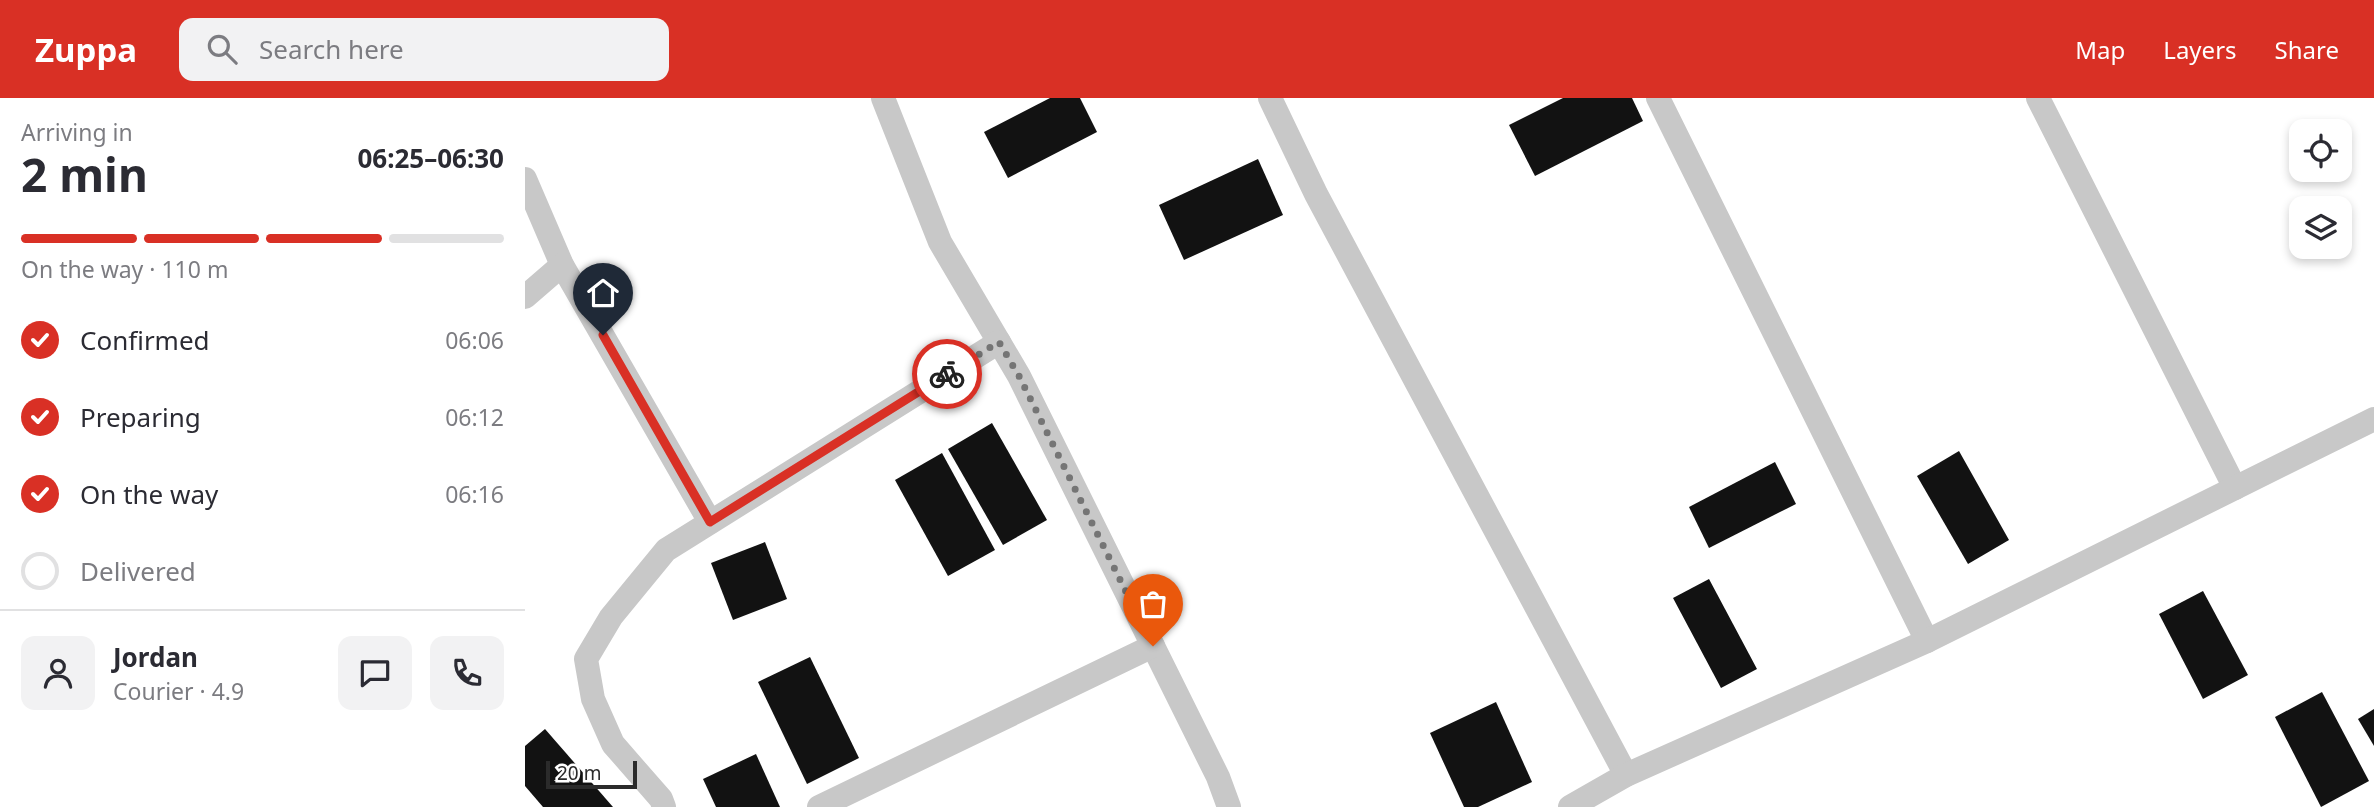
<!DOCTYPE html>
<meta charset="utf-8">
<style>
body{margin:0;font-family:"Noto Sans",sans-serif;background:#f2f2f3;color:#2b2b33;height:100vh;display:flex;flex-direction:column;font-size:26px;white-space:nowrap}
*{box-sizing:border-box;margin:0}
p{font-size:23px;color:#7c7c81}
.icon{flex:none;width:38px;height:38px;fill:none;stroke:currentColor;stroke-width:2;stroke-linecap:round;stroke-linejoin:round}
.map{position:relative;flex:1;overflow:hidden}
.sheet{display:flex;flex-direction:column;background:#fff;width:525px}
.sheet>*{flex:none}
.fabs{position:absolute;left:1764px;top:21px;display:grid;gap:14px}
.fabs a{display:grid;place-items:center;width:63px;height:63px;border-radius:14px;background:#fff;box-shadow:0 4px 10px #0003;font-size:35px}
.scale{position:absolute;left:21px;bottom:18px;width:91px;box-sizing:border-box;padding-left:7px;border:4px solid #2b2b2b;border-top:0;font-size:19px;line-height:24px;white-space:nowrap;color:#2b2b2b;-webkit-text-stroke:5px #fff;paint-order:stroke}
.pin{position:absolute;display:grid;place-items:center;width:60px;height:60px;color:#fff;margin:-72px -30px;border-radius:50% 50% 50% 0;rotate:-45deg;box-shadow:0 0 7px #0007}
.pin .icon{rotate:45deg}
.courier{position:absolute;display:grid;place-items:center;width:70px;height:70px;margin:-35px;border:5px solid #d93025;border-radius:50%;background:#fff;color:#222;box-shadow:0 2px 9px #0007}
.head em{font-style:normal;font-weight:700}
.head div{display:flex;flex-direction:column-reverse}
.head{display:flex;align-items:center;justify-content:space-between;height:119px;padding:0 21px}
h1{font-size:46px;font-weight:700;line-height:52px}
.bar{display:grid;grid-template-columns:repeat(4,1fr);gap:10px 7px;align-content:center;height:84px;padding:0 21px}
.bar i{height:9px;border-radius:5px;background:#e1e1e2}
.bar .on{background:#d93025}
.bar p{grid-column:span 4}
.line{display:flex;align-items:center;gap:18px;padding:0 21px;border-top:2px solid #e1e1e2}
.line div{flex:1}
.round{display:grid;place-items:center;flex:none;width:74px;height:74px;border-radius:14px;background:#f2f2f3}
ol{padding:0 21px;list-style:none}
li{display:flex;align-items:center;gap:21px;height:77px}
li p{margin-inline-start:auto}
li .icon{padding:7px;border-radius:50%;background:#d93025;color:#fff;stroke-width:4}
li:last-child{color:#7c7c81}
li i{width:38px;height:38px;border:4px solid #e1e1e2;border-radius:50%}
header{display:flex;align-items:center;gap:42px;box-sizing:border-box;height:98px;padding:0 35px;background:#d93025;color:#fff}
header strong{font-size:33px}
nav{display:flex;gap:38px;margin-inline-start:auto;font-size:24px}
.search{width:490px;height:63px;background:#f2f2f3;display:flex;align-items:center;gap:18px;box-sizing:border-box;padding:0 24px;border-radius:14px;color:#7c7c81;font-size:26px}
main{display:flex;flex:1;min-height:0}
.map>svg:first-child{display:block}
</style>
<header>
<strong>Zuppa</strong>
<div class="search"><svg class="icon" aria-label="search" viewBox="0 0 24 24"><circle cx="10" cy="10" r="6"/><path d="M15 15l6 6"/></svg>Search here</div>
<nav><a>Map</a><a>Layers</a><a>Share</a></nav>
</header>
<main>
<section class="sheet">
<div class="head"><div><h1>2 min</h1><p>Arriving in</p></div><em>06:25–06:30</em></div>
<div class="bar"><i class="on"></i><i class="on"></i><i class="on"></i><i></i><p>On the way · 110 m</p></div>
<ol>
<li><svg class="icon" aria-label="check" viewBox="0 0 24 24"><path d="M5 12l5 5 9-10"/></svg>Confirmed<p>06:06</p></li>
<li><svg class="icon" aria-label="check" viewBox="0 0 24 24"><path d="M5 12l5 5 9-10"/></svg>Preparing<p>06:12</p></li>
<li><svg class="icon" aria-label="check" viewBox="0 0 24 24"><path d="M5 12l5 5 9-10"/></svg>On the way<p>06:16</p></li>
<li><i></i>Delivered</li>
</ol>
<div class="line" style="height:126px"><a class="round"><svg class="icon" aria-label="person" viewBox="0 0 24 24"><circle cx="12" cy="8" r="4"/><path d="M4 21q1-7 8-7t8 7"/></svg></a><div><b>Jordan</b><p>Courier · 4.9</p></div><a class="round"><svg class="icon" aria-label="chat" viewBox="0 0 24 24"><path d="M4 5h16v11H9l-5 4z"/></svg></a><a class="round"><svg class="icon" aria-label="phone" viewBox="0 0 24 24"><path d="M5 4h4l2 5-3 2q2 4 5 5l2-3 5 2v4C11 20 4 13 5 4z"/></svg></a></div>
</section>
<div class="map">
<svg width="1849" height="709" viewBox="0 0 1849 709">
<rect width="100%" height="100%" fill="#fff"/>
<!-- building -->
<g fill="#121212">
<path d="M525 0H555L572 34 483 80 459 34Z"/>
<path d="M1038 0H1107L1118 23 1010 78 984 27Z"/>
<path d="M733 61 758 117 659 162 634 107Z"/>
<path d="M467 325 522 422 478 447 423 351Z"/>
<path d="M1434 353 1484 442 1443 466 1392 378Z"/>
<path d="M417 355 470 452 423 478 370 382Z"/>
<path d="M1250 364 1271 406 1184 450 1164 409Z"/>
<path d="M240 444 262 501 208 522 186 465Z"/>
<path d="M1184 481 1232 571 1196 590 1148 500Z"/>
<path d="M1678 493 1723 577 1678 601 1634 516Z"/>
<path d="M285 559 334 660 282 686 233 584Z"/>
<path d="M1797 594 1844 683 1796 709 1750 619Z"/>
<path d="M971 604 1007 684 953 709H939L905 635Z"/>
<path d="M1849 611V648L1833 621Z"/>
<path d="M20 631 88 709H18L0 688V648Z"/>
<path d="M231 656 255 709H191L178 681Z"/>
</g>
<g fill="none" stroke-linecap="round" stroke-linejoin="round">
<!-- street -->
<g stroke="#c8c8c8" stroke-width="24">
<path d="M358 0 415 144 494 278 693 679 704 709"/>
<path d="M745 0 791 96 1101 677"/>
<path d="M1133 0 1402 543"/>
<path d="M1513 0 1710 390"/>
<path d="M0 81 37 167 185 424"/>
<path d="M0 199 37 167"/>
<path d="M139 709 136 701 88 646 68 601 61 561 86 519 141 452 474 244"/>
<path d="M294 709 628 548"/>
<path d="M1045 709 1101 677 1402 543 1849 321"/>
</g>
</g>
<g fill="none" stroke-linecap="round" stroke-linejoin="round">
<!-- done -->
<path stroke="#757575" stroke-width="7" stroke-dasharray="0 12.6" d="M422 276 474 244 494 278 628 548"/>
<!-- route -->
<path stroke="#d93025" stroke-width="9" d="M78 237 185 424 422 276"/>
</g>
</svg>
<div class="fabs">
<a><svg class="icon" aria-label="locate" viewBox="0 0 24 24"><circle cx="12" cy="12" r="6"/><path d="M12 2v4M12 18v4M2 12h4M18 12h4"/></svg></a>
<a><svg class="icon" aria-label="layers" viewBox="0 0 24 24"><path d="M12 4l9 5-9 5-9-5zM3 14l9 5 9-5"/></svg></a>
</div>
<div class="scale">20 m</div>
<div class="pin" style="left:628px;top:548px;background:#ea580c"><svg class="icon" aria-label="bag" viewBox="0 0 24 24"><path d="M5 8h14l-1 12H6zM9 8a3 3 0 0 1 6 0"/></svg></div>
<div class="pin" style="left:78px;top:237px;background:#1f2937"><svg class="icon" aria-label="home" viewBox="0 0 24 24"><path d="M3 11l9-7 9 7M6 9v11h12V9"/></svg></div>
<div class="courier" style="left:422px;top:276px"><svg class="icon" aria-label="bike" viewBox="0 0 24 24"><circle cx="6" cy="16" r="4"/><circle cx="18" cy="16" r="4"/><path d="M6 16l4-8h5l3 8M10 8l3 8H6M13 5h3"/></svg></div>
</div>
</main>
